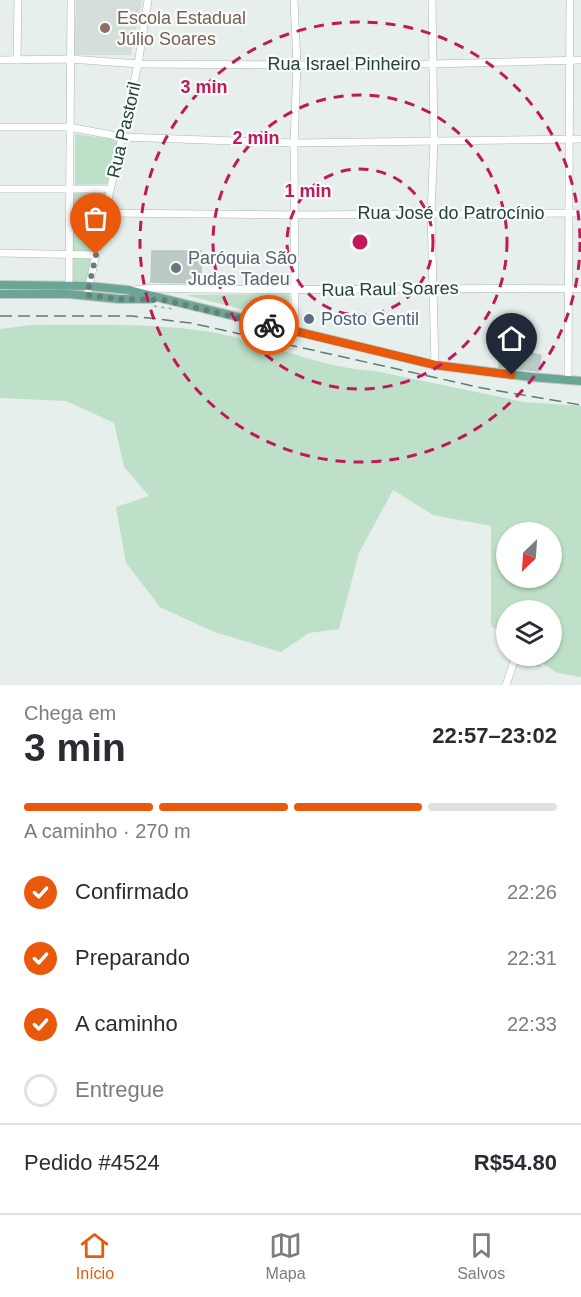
<!DOCTYPE html>
<html lang="pt">
<meta charset="utf-8">
<style>
body{margin:0;font-family:Arial,sans-serif;background:#f2f2f3;color:#2b2b33;height:100vh;display:flex;flex-direction:column;font-size:22px;white-space:nowrap}
*{box-sizing:border-box;margin:0}
p{font-size:20px;color:#7c7c81}
.icon{flex:none;width:33px;height:33px;fill:none;stroke:currentColor;stroke-width:2;stroke-linecap:round;stroke-linejoin:round}
.map{position:relative;height:685px;overflow:hidden}
.side{display:flex;flex-direction:column;background:#fff;flex:1}
.side>*{flex:none}
.needle{width:39px;rotate:205deg}
.tools{position:absolute;left:496px;top:522px;display:grid;gap:12px}
.tools a{display:grid;place-items:center;width:66px;height:66px;border-radius:50%;background:#fff;box-shadow:0 2px 4px #0004;font-size:30px}
.pin{position:absolute;display:grid;place-items:center;width:51px;height:51px;color:#fff;margin:-62px -26px;border-radius:50% 50% 50% 0;rotate:-45deg;box-shadow:0 0 6px #0007}
.pin .icon{rotate:45deg}
.courier{position:absolute;display:grid;place-items:center;width:60px;height:60px;margin:-30px;border:4px solid #ea580c;border-radius:50%;background:#fff;color:#222;box-shadow:0 2px 8px #0007}
.overview em{font-style:normal;font-weight:700}
.overview div{display:flex;flex-direction:column-reverse}
.overview{display:flex;align-items:center;justify-content:space-between;height:102px;padding:0 24px}
h1{font-size:39px;font-weight:700;line-height:45px}
.bar{display:grid;grid-template-columns:repeat(4,1fr);gap:9px 6px;align-content:center;height:72px;padding:0 24px}
.bar i{height:8px;border-radius:4px;background:#e1e1e2}
.bar .active{background:#ea580c}
.bar p{grid-column:span 4}
.line{display:flex;align-items:center;gap:15px;padding:0 24px;border-top:2px solid #e1e1e2}
.line div{flex:1}
ol{padding:0 24px;list-style:none}
li{display:flex;align-items:center;gap:18px;height:66px}
li p{margin-inline-start:auto}
li .icon{padding:6px;border-radius:50%;background:#ea580c;color:#fff;stroke-width:4}
li:last-child{color:#7c7c81}
li i{width:33px;height:33px;border:3px solid #e1e1e2;border-radius:50%}
.menu{display:flex;justify-content:space-around;align-items:center;height:84px;border-top:2px solid #e1e1e2;background:#fff;font-size:16px;color:#7c7c81}
.menu a{display:grid;justify-items:center;gap:3px}
.menu .active{color:#ea580c}
.map>svg:first-child{display:block}
</style>
<div class="map">
<svg width="581" height="685" viewBox="0 0 581 685">
<rect width="100%" height="100%" fill="#e6efeb"/>
<!-- built -->
<path fill="#d4dfda" d="M76 0H142L131 55H73Z"/>
<!-- green -->
<g fill="#bfe0c8" fill-rule="evenodd">
<path d="M75 134 118 140 108 184 75 185Z"/>
<path d="M108 190 96 254 69 252 73 192Z"/>
<path d="M70 254 95 256 88 286 70 285Z"/>
<path d="M289 294 290 321 185 295Z"/>
<path d="M31 325C89 325 148 323 205 331 263 340 317 368 375 371L524 402 581 406V677L557 673 532 656H552V610H507V637L491 626V526L433 515 393 490 359 553 339 629 309 633 281 652 214 632 160 607 126 563 116 507 149 496 124 467 114 423 66 401 0 398V329ZM507 532H552V578H507Z"/>
</g>
<!-- building -->
<g fill="#bbcac4" stroke="#b8c9c2" stroke-width="1.5">
<path d="M152 251H201V283L151 282Z"/>
<path d="M500 348 541 355 539 371 499 367Z"/>
</g>
<g fill="none" stroke-linecap="round" stroke-linejoin="round">
<!-- minor casing -->
<g stroke="#a8b8b2" stroke-width="8">
<g id="minor">
<path d="M294 0 297 65 294 143 295 331"/>
<path d="M432 0 434 141 431 213 435 365"/>
<path d="M0 60 70 59 138 64 297 65 431 64 581 60"/>
<path d="M17 60 18 0"/>
<path d="M0 127H69L122 137 294 143 581 139"/>
<path d="M0 189H110"/>
<path d="M105 213 294 215 581 213"/>
<path d="M0 253 96 255"/>
<path d="M134 290 152 288C295 292 438 287 581 289"/>
<path d="M69 291 71 0"/>
<path d="M87 295 138 64 148 0"/>
<path d="M568 380 570 0"/>
<path d="M522 656 538 662"/>
<path d="M506 685 516 656"/>
</g>
</g>
<!-- major casing -->
<g stroke="#c2cac8" stroke-width="10">
<g id="major">
<path d="M0 285 88 286 128 290 435 365 531 377 581 381"/>
<path d="M0 294H69L119 299H151"/>
</g>
</g>
<!-- path -->
<path stroke="#86b3a5" stroke-width="1.5" stroke-dasharray="3 4.5" stroke-linecap="butt" d="M154 306 173 309"/>
<!-- minor -->
<use href="#minor" stroke="#fff" stroke-width="7"/>
<!-- major -->
<use href="#major" stroke="#6aa596" stroke-width="8"/>
<!-- rail -->
<path stroke="#5f7d75" stroke-width="1.5" stroke-dasharray="12 6" stroke-linecap="butt" d="M0 316H132L191 323 482 388 581 405"/>
</g>
<g fill="none" stroke-linecap="round" stroke-linejoin="round">
<!-- done -->
<path stroke="#687f78" stroke-width="6" stroke-dasharray="0 10.8" d="M96 255 87 295 119 299 163 300 269 325"/>
<!-- route -->
<path stroke="#ea580c" stroke-width="8" d="M269 325 435 365 512 375"/>
</g>
<!-- distance rings -->
<g fill="none" stroke="#c2185b" stroke-width="3" stroke-dasharray="10 8">
<circle cx="360" cy="242" r="73"/>
<circle cx="360" cy="242" r="147"/>
<circle cx="360" cy="242" r="220"/>
</g>
<!-- markers -->
<circle fill="#8d6e63" stroke="#f7fbf9" stroke-width="2" cx="105" cy="28" r="6"/>
<circle fill="#6b7280" stroke="#f7fbf9" stroke-width="2" cx="176" cy="268" r="6"/>
<circle fill="#5c6f8a" stroke="#f7fbf9" stroke-width="2" cx="309" cy="319" r="6"/>
<g text-anchor="middle" dominant-baseline="central" stroke-width="4.5" stroke-linejoin="round" paint-order="stroke">
<!-- education labels -->
<g font-size="18" fill="#785e54" stroke="#f7fbf9" text-anchor="start">
<text x="117" y="18">Escola Estadual<tspan x="117" dy="21">Júlio Soares</tspan></text>
</g>
<!-- street labels -->
<g font-size="18" fill="#24423a" stroke="#f7fbf9">
<text x="344" y="64">Rua Israel Pinheiro</text>
<text transform="translate(124 130) rotate(-77)">Rua Pastoril</text>
<text x="451" y="213">Rua José do Patrocínio</text>
<text transform="translate(390 289) rotate(-1)">Rua Raul Soares</text>
</g>
<!-- worship labels -->
<g font-size="18" fill="#5b616d" stroke="#f7fbf9" text-anchor="start">
<text x="188" y="258">Paróquia São<tspan x="188" dy="21">Judas Tadeu</tspan></text>
</g>
<!-- service labels -->
<g font-size="18" fill="#4e5e75" stroke="#f7fbf9" text-anchor="start">
<text x="321" y="319">Posto Gentil</text>
</g>
</g>
<circle cx="360" cy="242" r="9" fill="#c2185b" stroke="#f7fbf9" stroke-width="3"/>
<g font-size="18" text-anchor="middle" font-weight="bold" fill="#c2185b" stroke="#f7fbf9" stroke-width="4.5" stroke-linejoin="round" paint-order="stroke">
<text x="204" y="93">3 min</text>
<text x="256" y="144">2 min</text>
<text x="308" y="197">1 min</text>
</g>
</svg>
<div class="tools">
<a><svg class="needle" viewBox="-14 -14 28 28"><path d="M0-13l5 13h-10z" fill="#e53935"/><path d="M0 13l5-13h-10z" fill="#7c7c81"/></svg></a>
<a><svg class="icon" aria-label="layers" viewBox="0 0 24 24"><path d="M12 4l9 5-9 5-9-5zM3 14l9 5 9-5"/></svg></a>
</div>
<div class="pin" style="left:96px;top:255px;background:#ea580c"><svg class="icon" aria-label="bag" viewBox="0 0 24 24"><path d="M5 8h14l-1 12H6zM9 8a3 3 0 0 1 6 0"/></svg></div>
<div class="pin" style="left:512px;top:375px;background:#1f2937"><svg class="icon" aria-label="home" viewBox="0 0 24 24"><path d="M3 11l9-7 9 7M6 9v11h12V9"/></svg></div>
<div class="courier" style="left:269px;top:325px"><svg class="icon" aria-label="bike" viewBox="0 0 24 24"><circle cx="6" cy="16" r="4"/><circle cx="18" cy="16" r="4"/><path d="M6 16l4-8h5l3 8M10 8l3 8H6M13 5h3"/></svg></div>
</div>
<section class="side">
<div class="overview"><div><h1>3 min</h1><p>Chega em</p></div><em>22:57–23:02</em></div>
<div class="bar"><i class="active"></i><i class="active"></i><i class="active"></i><i></i><p>A caminho · 270 m</p></div>
<ol>
<li><svg class="icon" aria-label="check" viewBox="0 0 24 24"><path d="M5 12l5 5 9-10"/></svg>Confirmado<p>22:26</p></li>
<li><svg class="icon" aria-label="check" viewBox="0 0 24 24"><path d="M5 12l5 5 9-10"/></svg>Preparando<p>22:31</p></li>
<li><svg class="icon" aria-label="check" viewBox="0 0 24 24"><path d="M5 12l5 5 9-10"/></svg>A caminho<p>22:33</p></li>
<li><i></i>Entregue</li>
</ol>
<div class="line" style="height:78px"><div>Pedido #4524</div><b>R$54.80</b></div>
</section>
<nav class="menu">
<a class="active"><svg class="icon" aria-label="home" viewBox="0 0 24 24"><path d="M3 11l9-7 9 7M6 9v11h12V9"/></svg>Início</a>
<a><svg class="icon" aria-label="map" viewBox="0 0 24 24"><path d="M3 6l6-2 6 2 6-2v14l-6 2-6-2-6 2zM9 4v14M15 6v14"/></svg>Mapa</a>
<a><svg class="icon" aria-label="saved" viewBox="0 0 24 24"><path d="M7 4h10v16l-5-4-5 4z"/></svg>Salvos</a>
</nav>
